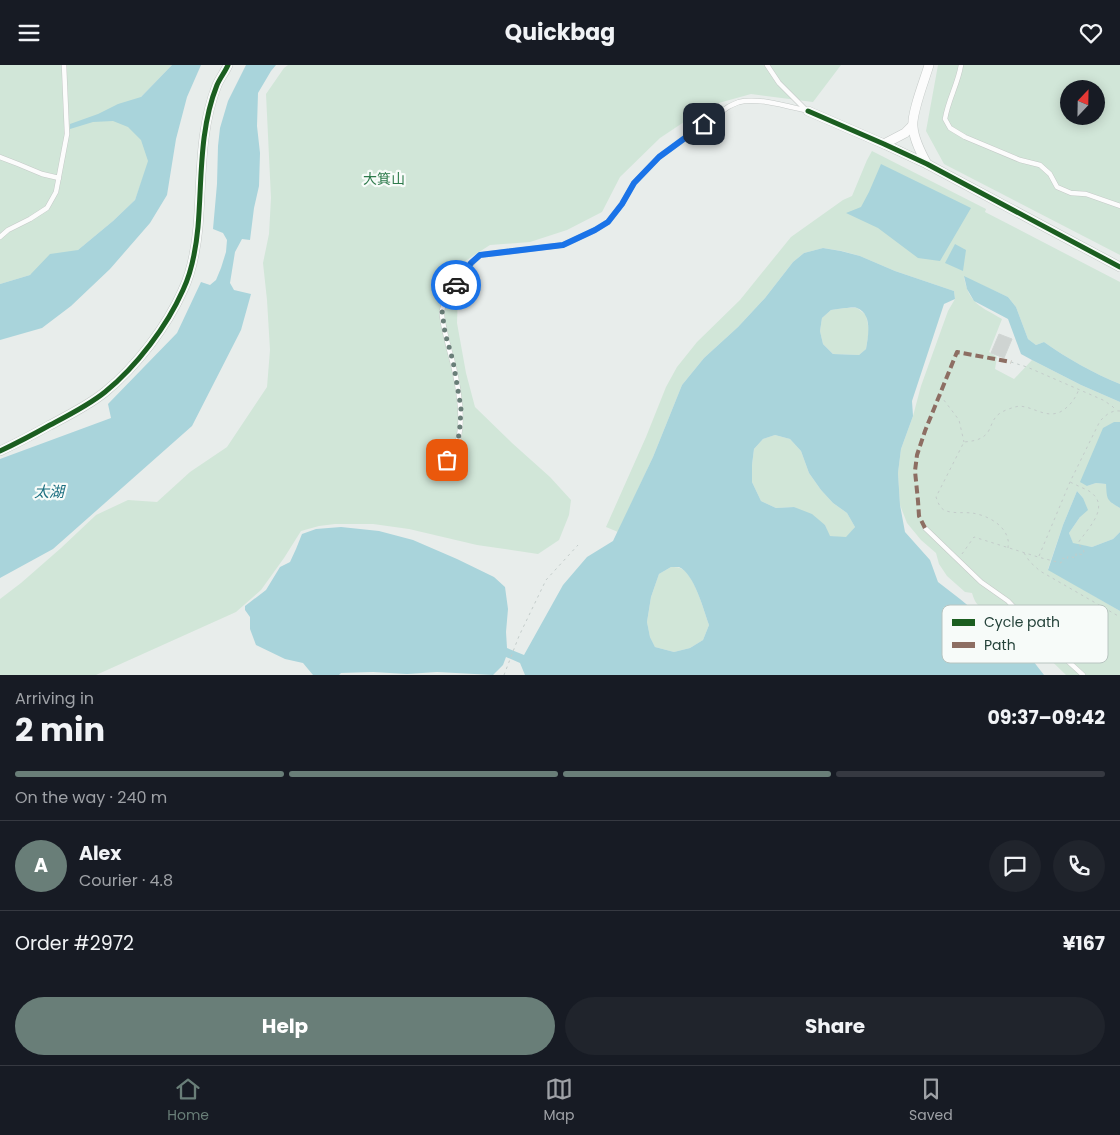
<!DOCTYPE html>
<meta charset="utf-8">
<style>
body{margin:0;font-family:Poppins,"Noto Sans SC",sans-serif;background:#20242c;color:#f1f3f6;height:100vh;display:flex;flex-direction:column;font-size:19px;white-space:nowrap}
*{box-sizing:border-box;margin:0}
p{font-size:16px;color:#9ea1a6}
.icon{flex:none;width:28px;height:28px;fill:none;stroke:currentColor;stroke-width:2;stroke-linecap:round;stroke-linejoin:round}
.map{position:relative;height:610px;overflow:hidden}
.panel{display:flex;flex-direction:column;background:#171b24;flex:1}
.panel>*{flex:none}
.needle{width:32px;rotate:22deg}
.tools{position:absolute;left:1060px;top:15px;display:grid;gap:10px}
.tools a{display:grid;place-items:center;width:45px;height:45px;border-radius:50%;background:#171b24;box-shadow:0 2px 12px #0003;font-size:25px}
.pin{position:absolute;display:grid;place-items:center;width:42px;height:42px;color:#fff;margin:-21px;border-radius:10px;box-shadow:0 2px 8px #0006}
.courier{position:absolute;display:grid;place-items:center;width:50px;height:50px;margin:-25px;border:4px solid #1a73e8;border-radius:50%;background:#fff;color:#222;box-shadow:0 1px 6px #0007}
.head em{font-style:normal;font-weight:700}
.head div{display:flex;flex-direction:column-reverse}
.head{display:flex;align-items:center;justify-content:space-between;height:85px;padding:0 15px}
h1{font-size:32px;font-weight:700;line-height:38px}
.bar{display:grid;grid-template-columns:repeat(4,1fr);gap:8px 5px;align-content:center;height:60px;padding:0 15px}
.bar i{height:6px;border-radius:4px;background:#363941}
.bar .active{background:#697e78}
.bar p{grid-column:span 4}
.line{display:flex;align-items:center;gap:12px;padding:0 15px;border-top:1px solid #363941}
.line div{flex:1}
.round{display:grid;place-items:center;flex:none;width:52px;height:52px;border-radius:26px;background:#20242c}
.cta{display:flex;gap:10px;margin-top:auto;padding:10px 15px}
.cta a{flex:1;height:58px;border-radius:30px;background:#697e78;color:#fff;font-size:20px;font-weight:700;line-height:58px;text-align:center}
.cta a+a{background:#20242c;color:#f1f3f6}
header{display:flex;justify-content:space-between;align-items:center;height:65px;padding:0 15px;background:#171b24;font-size:22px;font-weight:700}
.dock{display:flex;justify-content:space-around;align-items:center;height:70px;border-top:1px solid #363941;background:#171b24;font-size:14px;color:#9ea1a6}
.dock a{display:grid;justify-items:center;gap:2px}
.dock .active{color:#697e78}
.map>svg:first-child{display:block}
</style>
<header><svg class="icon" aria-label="menu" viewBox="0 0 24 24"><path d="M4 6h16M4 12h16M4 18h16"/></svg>Quickbag<svg class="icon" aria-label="heart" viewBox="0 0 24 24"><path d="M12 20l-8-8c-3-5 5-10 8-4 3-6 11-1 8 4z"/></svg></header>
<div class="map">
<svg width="1120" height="610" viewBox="0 0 1120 610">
<rect width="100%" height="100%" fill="#e8edeb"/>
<!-- green -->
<g fill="#d1e6d8" fill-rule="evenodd">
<path d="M0 0H172L141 32 149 96 135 135 113 156 78 185 30 210 0 219Z"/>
<path d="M288 0H841L813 37 751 29 708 41 660 73 620 112 602 147 567 165 530 177 490 180 459 200 457 258 466 308 475 342 512 378 550 412 571 435 569 450 559 475 538 489 477 480 409 464 373 459H335L319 461 301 466 284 493 261 525 236 547 96 610H0V534L21 518 61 483 96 450 128 435 157 437 190 407 227 382 267 322 270 285 267 235 263 198 269 169 271 133 266 29 284 3Z"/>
<path d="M938 0H1120V190L944 99 926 66ZM1069 24H1096V51H1069Z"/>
<path d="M872 86 986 144 985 147 1120 217V319C1093 308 1068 294 1044 277L1036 280 1028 274 1016 242 1008 232 964 212C969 239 980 241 1002 254L989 287 997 292 995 304 1014 314 1032 295 1081 320 1120 337V357H1114L1087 421 1096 418 1106 419 1112 438 1120 443V467L1113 474 1092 482 1073 479 1069 468 1080 452 1083 433 1077 426 1063 460 1048 504 1120 546V610H1066L1027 572 1017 560 1018 555 1021 554 1017 552 1015 556C1004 554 981 547 975 536 974 534 973 531 972 528L965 527 947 511 939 499 936 488 921 475 907 458 900 440 898 408 901 384 913 351 921 321 948 246 955 234 954 226 895 206 860 191 842 186 823 183 804 188 793 197 765 233 738 262 704 293 682 320 653 392 618 467 606 462 646 372 666 322 677 302 697 277 740 235 791 172 843 135 852 131 867 95Z"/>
<path d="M845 243H857L866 250 869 265 866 284 859 290 833 289 823 279 820 266 822 253 831 245Z"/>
<path d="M775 370 790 374 801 386 809 408 821 425 833 438 847 448 855 462 846 473 829 471 825 460 794 442 776 443 761 436 752 417V400L754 384 763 374Z"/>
<path d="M671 502C672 502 679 502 680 503 694 508 704 546 709 560L703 575 690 583 674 587 655 582 650 572 647 557 651 532 659 509Z"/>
</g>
<!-- water -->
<g fill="#a9d4db" fill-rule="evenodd">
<path d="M172 0H201L187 32 176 74 167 130 150 158 110 204 71 241 42 263 0 275V219L30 210 50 189 78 185 113 156 135 135 148 96 141 75 128 62 113 56 93 57 70 64V59L98 49 118 39 141 32Z"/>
<path d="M246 0H276L271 6 258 28 257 61 260 88 259 121 254 143 250 175 242 174 235 187 230 218 234 225 251 229 241 265 192 361 53 484 0 513V394L111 353 108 339 177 268 201 217 210 220 216 215 221 203 226 187 227 175 223 168 213 164 217 119 218 81 220 63 228 36Z"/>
<path d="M881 99 971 143 940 196 918 193 878 163 846 148 861 142 869 127Z"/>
<path d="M955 179 966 185 963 206 945 198Z"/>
<path d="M823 183 841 186 860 191 895 206 954 226 955 234 944 239 912 336 913 351 901 384 898 408 900 440 905 467 930 495 938 517 960 534 1030 592 1044 610H525L520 598 506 592 503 600 493 610 437 607 407 609 373 607 341 608 339 610H313L303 598 285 594 256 580 250 564V552L245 545V541L266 525 280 502 290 497 296 484 302 469 316 464 341 462 379 466 413 475 457 494 494 512 505 522 508 544 506 567 507 583 524 590 563 520 587 492 613 476 653 392 682 320 704 293 738 262 765 233 793 197 804 188ZM845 243C848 243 854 242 857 243 873 249 868 272 866 284L859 290 833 289 823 279 820 266 822 253 831 245ZM775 370 790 374 801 386 809 408 821 425 833 438 847 448 855 462 846 472 830 471 825 460 812 449 794 442 776 443 761 436 752 417V400L754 384 763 374ZM671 502C672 502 679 502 679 502 694 508 704 546 709 560L703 575 690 583 674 587 655 582 650 572 647 557 651 532 659 509Z"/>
<path d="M964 211 1008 232 1016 242 1028 274 1036 280 1044 277C1068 294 1093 308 1120 319V337L1081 320 1032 295 1021 289 1008 254 974 236 967 224Z"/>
<path d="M1114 357H1120V443C1106 435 1107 434 1106 419L1096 418 1087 421 1080 417 1103 363Z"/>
<path d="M1077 426 1083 433 1088 445 1080 452 1069 468 1073 478 1092 482 1113 474 1120 467V546L1048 505 1063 460Z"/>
</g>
<!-- building -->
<path fill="#cfd4d2" stroke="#d1d6d4" d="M999 269 1012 274 1004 293 991 288Z"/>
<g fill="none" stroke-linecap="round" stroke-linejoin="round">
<!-- lane casing -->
<g stroke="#c5cac8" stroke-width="5.5">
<g id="lane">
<path d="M767 0 779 18 807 46"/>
<path d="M961 0C958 19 948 35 945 54L950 63 965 72 1020 95 1040 100 1050 109 1057 122 1071 128 1086 129 1120 141"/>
<path d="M0 92 18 99 42 109 59 113"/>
<path d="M0 172 8 165 30 154 47 143 56 127 67 69 64 0"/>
<path d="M447 395C451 389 456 382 458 375 465 350 456 308 449 284 447 275 441 254 442 246 444 232 470 199 480 190L563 180 595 165 608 157 622 139 634 118 659 92 728 42C732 40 736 38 739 37 758 32 790 42 808 46"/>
<path d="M925 463 981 517 1008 536 1047 577 1083 610"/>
</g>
</g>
<!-- street casing -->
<g stroke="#c5cac8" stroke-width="10">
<g id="street">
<path d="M808 46 884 79 927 99 1120 202"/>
<path d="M884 79 905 68 912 61"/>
<path d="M927 99C921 88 914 75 913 62 911 49 925 14 929 0"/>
<path d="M0 386C17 378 34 369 50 360 69 350 89 340 105 327 137 301 167 261 183 225 192 206 196 183 198 162 202 115 199 65 217 20 220 13 225 7 228 0"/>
</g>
</g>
<!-- path -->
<g stroke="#c3ccca" stroke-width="1" stroke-dasharray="2.5 4" stroke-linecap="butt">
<path d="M1011 297 1027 302 1103 335 1112 341 1116 345"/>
<path d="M940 330 959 355 964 377"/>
<path d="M1008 483C1008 480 1009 477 1008 475 1005 459 986 450 972 448 964 447 952 449 944 445 939 442 938 437 936 432L964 377C974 376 982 375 988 367 991 362 992 357 995 353 999 347 1008 344 1015 342 1030 337 1048 359 1066 343 1072 338 1076 332 1079 324"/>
<path d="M1024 488 1030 497 1040 506 1120 552"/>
<path d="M962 489 974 472 1038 492 1061 498 1062 493 1067 495 1068 491 1076 493V488L1083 490 1084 486 1078 478C1088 463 1112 441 1089 426 1083 423 1076 420 1070 417"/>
<path d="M1039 491 1070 417 1100 356C1106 350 1111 345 1120 346"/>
<path d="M504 610 519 571 546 515 578 480"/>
</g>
<!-- lane -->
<use href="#lane" stroke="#fcfcfc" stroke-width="4.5"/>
<!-- street -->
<use href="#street" stroke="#fcfcfc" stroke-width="9"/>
<!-- quiet -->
<path stroke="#8d6e63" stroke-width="4" stroke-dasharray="8 4" stroke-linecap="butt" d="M925 463 919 451 918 436 915 406 917 390 925 366 957 287 1011 297"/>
<!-- cycleway casing -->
<g stroke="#f7fbf9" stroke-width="8">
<g id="cycleway">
<path d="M808 46 884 79 927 99 1120 202"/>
<path d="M0 386C17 378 34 369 50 360 69 350 89 340 105 327 137 301 167 261 183 225 192 206 196 183 198 162 202 115 199 65 217 20 220 13 225 7 228 0"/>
</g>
</g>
<!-- cycleway -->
<use href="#cycleway" stroke="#1b5e20" stroke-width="5"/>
</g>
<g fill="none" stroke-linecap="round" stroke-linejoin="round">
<!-- done -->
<path stroke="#697e78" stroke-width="5" stroke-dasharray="0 9" d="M447 395 458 376 460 361 461 343 453 296 445 268 442 246 448 232 456 220"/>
<!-- route -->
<path stroke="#1a73e8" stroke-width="6" d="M456 220 471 198 480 190 563 180 595 165 608 157 622 139 634 118 659 92 704 59"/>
</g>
<g text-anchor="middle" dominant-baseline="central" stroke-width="4.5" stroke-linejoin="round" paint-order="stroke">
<!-- park labels -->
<g font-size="14" fill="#2d7a4b" stroke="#f7fbf9">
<text x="384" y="114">大箕山</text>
</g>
<!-- water labels -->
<g font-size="15" font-style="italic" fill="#1c6f80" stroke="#f7fbf9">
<text x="49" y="426">太湖</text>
</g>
</g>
<!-- legend -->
<rect x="942" y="540" width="166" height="58" rx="8" fill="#f7fbf9" stroke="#b8c4c0" stroke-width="1"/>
<rect x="952" y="554" width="23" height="7" fill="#1b5e20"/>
<rect x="952" y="577" width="23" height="6" fill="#8d6e63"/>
<g font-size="14" fill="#24423a">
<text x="984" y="562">Cycle path</text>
<text x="984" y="585">Path</text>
</g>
</svg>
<div class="tools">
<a><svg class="needle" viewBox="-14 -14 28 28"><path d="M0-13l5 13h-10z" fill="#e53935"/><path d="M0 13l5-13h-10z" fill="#9ea1a6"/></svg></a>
</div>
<div class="pin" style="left:447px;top:395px;background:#ea580c"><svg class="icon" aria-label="bag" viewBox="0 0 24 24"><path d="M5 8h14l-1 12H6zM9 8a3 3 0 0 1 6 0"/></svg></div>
<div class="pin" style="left:704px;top:59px;background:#1f2937"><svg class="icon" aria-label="home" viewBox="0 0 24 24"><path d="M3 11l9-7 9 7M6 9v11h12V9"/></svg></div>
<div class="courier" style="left:456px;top:220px"><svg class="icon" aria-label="car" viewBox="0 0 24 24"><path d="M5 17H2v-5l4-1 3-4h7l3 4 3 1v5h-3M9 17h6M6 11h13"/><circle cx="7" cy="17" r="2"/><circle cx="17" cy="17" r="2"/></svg></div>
</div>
<section class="panel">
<div class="head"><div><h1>2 min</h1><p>Arriving in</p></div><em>09:37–09:42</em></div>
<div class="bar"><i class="active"></i><i class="active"></i><i class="active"></i><i></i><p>On the way · 240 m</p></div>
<div class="line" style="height:90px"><b class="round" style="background:#697e78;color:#fff">A</b><div><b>Alex</b><p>Courier · 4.8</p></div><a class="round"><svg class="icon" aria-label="chat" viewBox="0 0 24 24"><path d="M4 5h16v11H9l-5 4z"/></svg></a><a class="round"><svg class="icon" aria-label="phone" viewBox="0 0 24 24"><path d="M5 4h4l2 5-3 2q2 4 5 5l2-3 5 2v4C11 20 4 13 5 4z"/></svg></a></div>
<div class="line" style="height:65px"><div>Order #2972</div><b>¥167</b></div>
<div class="cta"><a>Help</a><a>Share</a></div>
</section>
<nav class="dock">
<a class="active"><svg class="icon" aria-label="home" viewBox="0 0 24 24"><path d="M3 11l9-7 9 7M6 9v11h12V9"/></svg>Home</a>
<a><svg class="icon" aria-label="map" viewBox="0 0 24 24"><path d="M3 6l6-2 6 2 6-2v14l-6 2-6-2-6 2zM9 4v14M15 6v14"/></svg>Map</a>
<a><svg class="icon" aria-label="saved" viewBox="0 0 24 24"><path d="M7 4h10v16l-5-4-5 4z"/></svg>Saved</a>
</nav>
